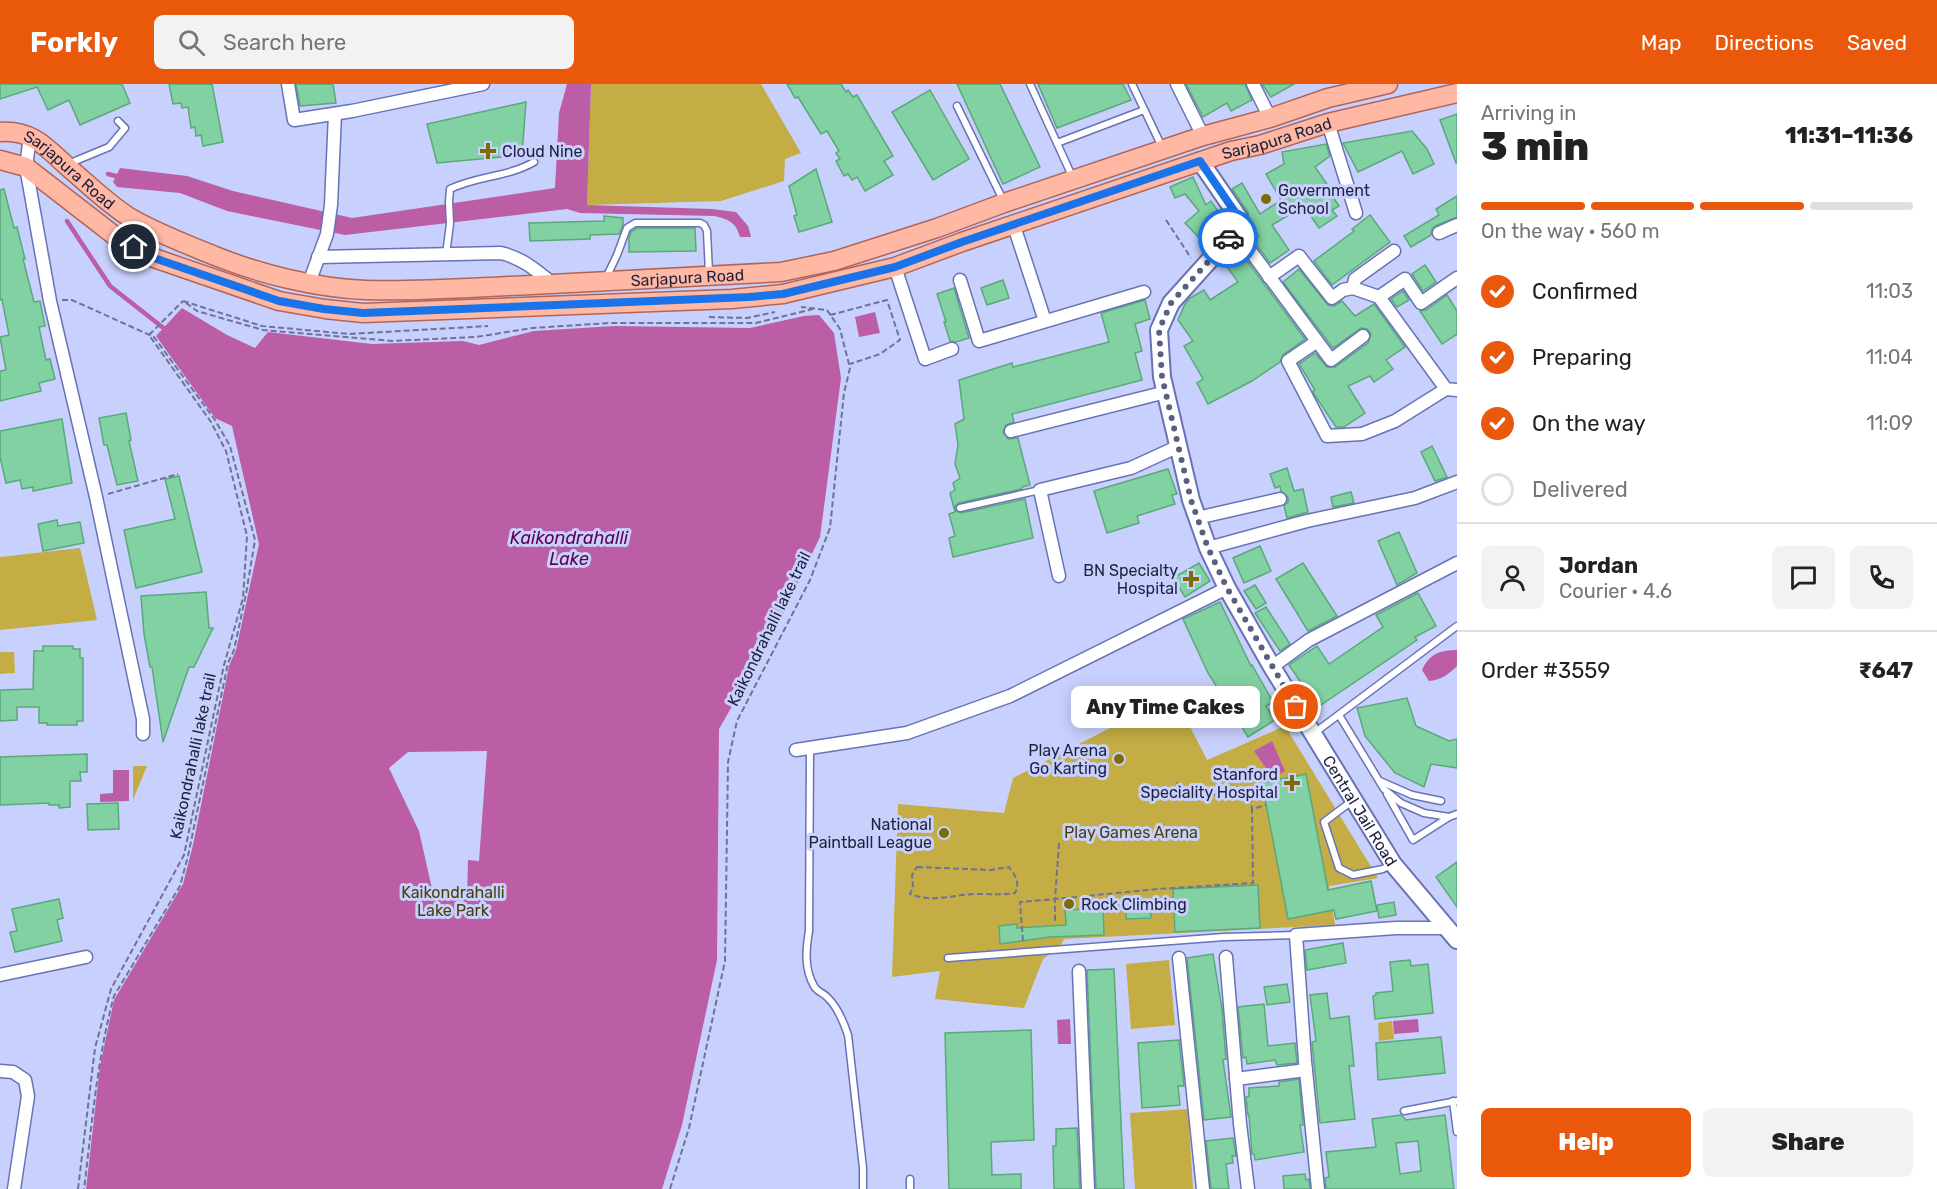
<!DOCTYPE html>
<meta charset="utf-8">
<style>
body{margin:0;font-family:Rubik,sans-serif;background:#f2f2f2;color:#222;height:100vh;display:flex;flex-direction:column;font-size:22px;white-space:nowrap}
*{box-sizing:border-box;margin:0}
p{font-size:20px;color:#767676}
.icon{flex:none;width:33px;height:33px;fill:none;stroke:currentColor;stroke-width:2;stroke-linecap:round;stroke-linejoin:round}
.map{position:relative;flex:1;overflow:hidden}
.drawer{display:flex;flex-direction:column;background:#fff;width:480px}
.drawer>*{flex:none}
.pin{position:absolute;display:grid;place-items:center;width:51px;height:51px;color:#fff;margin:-26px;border:3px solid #fff;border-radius:50%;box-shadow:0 2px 6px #0007}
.courier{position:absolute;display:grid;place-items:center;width:60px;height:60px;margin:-30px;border:4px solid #1a73e8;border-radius:50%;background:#fff;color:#222;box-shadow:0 2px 8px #0007}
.bubble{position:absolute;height:42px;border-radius:9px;background:#fff;box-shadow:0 3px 15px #0003;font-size:20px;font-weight:800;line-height:42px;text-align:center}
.head em{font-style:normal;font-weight:800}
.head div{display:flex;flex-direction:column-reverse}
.head{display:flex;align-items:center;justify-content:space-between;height:102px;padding:0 24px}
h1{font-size:39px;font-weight:800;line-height:45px}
.bar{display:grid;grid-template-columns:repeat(4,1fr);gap:9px 6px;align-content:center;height:72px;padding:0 24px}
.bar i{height:8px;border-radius:4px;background:#e0e0e0}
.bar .selected{background:#ea580c}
.bar p{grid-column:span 4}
.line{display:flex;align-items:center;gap:15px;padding:0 24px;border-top:2px solid #e0e0e0}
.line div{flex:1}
.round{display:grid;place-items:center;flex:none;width:63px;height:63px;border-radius:9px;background:#f2f2f2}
ol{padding:0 24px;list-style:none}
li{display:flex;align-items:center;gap:18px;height:66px}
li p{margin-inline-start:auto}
li .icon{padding:6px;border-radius:50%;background:#ea580c;color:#fff;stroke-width:4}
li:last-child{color:#767676}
li i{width:33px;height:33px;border:3px solid #e0e0e0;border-radius:50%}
.button{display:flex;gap:12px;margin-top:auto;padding:12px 24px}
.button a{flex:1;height:69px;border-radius:9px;background:#ea580c;color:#fff;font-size:24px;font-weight:800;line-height:69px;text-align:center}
.button a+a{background:#f2f2f2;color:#222}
header{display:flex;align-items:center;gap:36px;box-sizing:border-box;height:84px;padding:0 30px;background:#ea580c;color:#fff}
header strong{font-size:28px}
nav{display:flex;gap:33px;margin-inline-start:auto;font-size:21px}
.search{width:420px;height:54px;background:#f2f2f2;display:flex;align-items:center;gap:15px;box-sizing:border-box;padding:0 21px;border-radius:9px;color:#767676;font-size:22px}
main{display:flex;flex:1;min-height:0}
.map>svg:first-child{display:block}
</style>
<header>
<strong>Forkly</strong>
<div class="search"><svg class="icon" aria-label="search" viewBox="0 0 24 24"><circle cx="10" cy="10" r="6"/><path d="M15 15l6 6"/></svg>Search here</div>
<nav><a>Map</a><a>Directions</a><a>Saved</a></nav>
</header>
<main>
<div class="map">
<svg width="1457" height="1105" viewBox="0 0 1457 1105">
<rect width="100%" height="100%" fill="#c8d0fd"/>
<!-- green -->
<g fill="#c4ad45">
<path d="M591 0H761L801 69 785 75 784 97 721 117 587 121Z"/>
<path d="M80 464 97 536 0 546V473Z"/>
<path d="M0 568H14L15 589 0 590Z"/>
<path d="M1174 611 1207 676 1285 642 1378 794 1329 802 1335 841 1064 855 1057 868 1050 870 1043 875 1024 924 935 915 940 887 892 893 898 720 1004 729 1013 694Z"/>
<path d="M133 682H147L133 716Z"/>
<path d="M1169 876 1175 941 1131 945 1126 880Z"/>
<path d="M1392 937 1394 955 1379 957 1378 939Z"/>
<path d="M1188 1025 1193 1105H1135L1130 1029Z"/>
</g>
<!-- water -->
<g fill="#bb5ea5" fill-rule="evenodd">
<path d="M567 0H591L587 121 712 125 736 128 748 142 751 153H740C736 138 728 135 714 132L580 129 567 125 345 151 227 127 180 109 117 103 113 98 120 84 187 92 233 107 352 134 555 104 559 29Z"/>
<path d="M182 224 227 251 255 264 268 248 372 260 463 257 479 261 534 247 614 242 750 244 804 232 819 231 834 249 841 294 820 453 775 547 719 645 717 876 682 1041 662 1105H86L100 982 114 916 183 800 193 761 229 582 236 566 259 460 232 342 215 334 156 252ZM487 667 479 777 468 776 467 815 433 809 419 747 389 684 408 668Z"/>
<path d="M875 228 880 249 859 253 855 233Z"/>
<path d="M1457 566V582C1449 590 1441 596 1429 597L1422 586C1429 570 1440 566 1457 566Z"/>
<path d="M1272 657 1285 687 1273 694 1254 667Z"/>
<path d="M113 686H129V717L100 718V710L113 709Z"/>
<path d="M1070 935 1071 960H1058L1057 936Z"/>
<path d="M1418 935 1419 948 1394 950 1393 937Z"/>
</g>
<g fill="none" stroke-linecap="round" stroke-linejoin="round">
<!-- stream -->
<g stroke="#bb5ea5" stroke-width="4.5">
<path d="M108 90 120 93"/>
<path d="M67 137 110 202 166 246"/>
</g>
</g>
<!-- building -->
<g fill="#82d1a2" stroke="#5aa87b" stroke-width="1.5" fill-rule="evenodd">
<path d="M0 0H122L130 19 80 41 69 16 48 26 37 3 0 15Z"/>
<path d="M169 0H212L223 58 203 62 201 51 196 52 195 43 191 44 188 23 182 24 181 19 173 20Z"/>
<path d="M296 0H333L336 19 300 22Z"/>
<path d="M787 0H841L846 8 848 6 853 13 857 11 893 72 884 77 893 91 865 107 857 93 852 96 848 90 844 92 836 77 840 75 836 69 839 67 827 47 821 50 798 13 795 14Z"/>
<path d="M957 0H1000L1040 83 1003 100Z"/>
<path d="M1038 0H1123L1131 16 1057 44Z"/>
<path d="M1186 0H1245L1252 16 1231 27 1227 19 1203 33Z"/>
<path d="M1262 0H1294L1271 13Z"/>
<path d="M930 6 969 75 933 96 892 28Z"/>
<path d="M526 18 522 71 437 79 427 40Z"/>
<path d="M1457 30V79H1456L1440 36Z"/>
<path d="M1412 47 1427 65 1434 80 1413 90 1402 67 1358 88 1343 59Z"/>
<path d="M1326 60 1330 72 1315 83 1333 109 1331 110 1339 122 1332 126 1337 132 1319 144 1304 122 1272 141 1289 166 1270 179 1253 156 1259 152 1249 136 1248 128 1232 105 1242 99 1260 130 1281 116 1266 90 1284 80 1282 68Z"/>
<path d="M816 85 832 138 799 148 794 132 797 131 789 102Z"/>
<path d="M1193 93 1206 121 1211 117 1220 130 1214 135 1222 144 1217 152 1206 161 1185 139 1199 127 1185 110 1175 114 1170 103Z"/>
<path d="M4 105 14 144 17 143 25 175H23L34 218 40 217 45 242 39 243 46 276 50 275 55 295 39 299 41 307 0 317V287L6 286 0 253 9 251 2 215 0 216V106Z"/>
<path d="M1457 112V133L1435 142 1432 145 1431 151 1411 163 1404 152 1439 131 1436 125Z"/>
<path d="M1370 131 1390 158 1332 201 1314 177 1354 147 1352 145Z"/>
<path d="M604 132 623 134V141L619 150 590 151V155L530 157 529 139 604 137Z"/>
<path d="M637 144H695L696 167 629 168V154L631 148Z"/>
<path d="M1239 166 1305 255 1283 271 1280 278 1252 297 1208 320 1197 299 1203 295 1184 262 1193 257 1178 236 1185 220 1190 214 1204 206 1210 216 1238 198 1223 177Z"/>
<path d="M1425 181 1436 198 1423 207 1412 190Z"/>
<path d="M1299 185 1328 221 1334 222 1342 217 1355 232 1374 220 1405 263 1386 276 1393 285 1374 298 1370 292 1348 302 1365 329 1344 343H1336L1314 310 1313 307 1315 306 1299 280 1315 269 1327 283H1335L1368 259 1371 250 1367 245 1361 244 1333 264 1283 198Z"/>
<path d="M1003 196 1009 214 987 221 981 204Z"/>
<path d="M954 204 969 254 956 258 950 257 944 238H946L937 210Z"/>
<path d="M1403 207 1409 216 1397 223 1391 215Z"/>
<path d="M1447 211 1457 227V250L1442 260 1420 227 1426 226Z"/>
<path d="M1145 216 1150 235 1135 240 1142 267 1135 269 1142 296 1012 330 1014 338 1006 341 1003 348 1008 355 1018 354 1030 401 1022 403V405L959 419 955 422 956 427 961 429 1025 415 1033 454 953 473 949 454 955 452 949 430 955 428 950 409 955 406 953 399 960 394 955 380 958 361 955 340 964 335 959 296 1012 279 1013 283 1109 258 1101 229Z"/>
<path d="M126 329 131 356 129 357 138 397 117 401 107 361H104L99 334Z"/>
<path d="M62 335 72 399 33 407V403L22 405 20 396 6 399 0 373V347Z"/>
<path d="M1432 362 1447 393 1435 397 1421 368Z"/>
<path d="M1287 384 1294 407 1303 405 1308 428 1287 434 1284 422 1288 418V413L1281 407 1280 402 1275 404 1270 390Z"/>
<path d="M1168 385 1177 410 1172 411 1175 420 1137 432 1139 439 1107 449 1094 407Z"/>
<path d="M179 392 202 488 136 504 124 446 175 435 165 395Z"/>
<path d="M1351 408 1354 419 1333 423 1331 413Z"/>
<path d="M57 436 58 442 80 438 84 459 43 467 38 440Z"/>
<path d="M1399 448 1417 489 1397 501 1378 457Z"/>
<path d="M1260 462 1271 487 1244 499 1233 474Z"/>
<path d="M1199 479 1210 497 1185 513 1173 494Z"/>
<path d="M1303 479 1337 532 1308 547 1276 495Z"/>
<path d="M1255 501 1266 519 1256 525 1244 507Z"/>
<path d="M206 508 209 544H213L194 583H189L163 658 152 583H150L144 550 141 512Z"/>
<path d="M1418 509 1436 542 1415 553 1417 556 1315 625 1302 605 1304 603 1289 581 1317 562 1329 580 1383 543 1376 531Z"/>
<path d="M1220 518 1251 582 1252 581 1273 618 1266 622 1275 636 1248 653 1208 589 1183 535Z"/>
<path d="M1266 523 1290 560 1280 567 1255 529Z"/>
<path d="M43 562H73V565H80V574H83V637H77V641H47V639H39V623H17V636L0 637V606L33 605 34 567H43Z"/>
<path d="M1407 614 1416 642 1449 657 1457 655V684L1431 680 1424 703 1395 689 1365 652 1357 624Z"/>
<path d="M87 670V688H80L81 697H70V723L59 724V721H49V719L0 721V673Z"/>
<path d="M1306 690 1328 806 1371 797 1377 827 1336 835 1334 826 1288 835 1262 699Z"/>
<path d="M118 719 119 745 88 746 87 720Z"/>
<path d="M1457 778V823L1436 793Z"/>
<path d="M1258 801 1260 844 1175 848 1173 805Z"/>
<path d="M59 815 63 834 57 836 62 857 15 868 10 848 17 847 12 825Z"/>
<path d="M1150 815 1151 834 1126 835V816Z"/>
<path d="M1394 818 1396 831 1379 834 1377 821Z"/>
<path d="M1103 824 1104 851 1050 853 1000 860 999 842 1017 840V844L1066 841 1065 826Z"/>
<path d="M1343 859 1346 879 1307 886 1305 866Z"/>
<path d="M1213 870 1222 925 1226 975 1223 976 1231 1033 1204 1036 1187 874Z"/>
<path d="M1410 876 1411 882 1428 880 1433 929 1375 935 1373 912 1376 911V909L1393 907 1390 878Z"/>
<path d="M1114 885 1124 1105H1096L1087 886Z"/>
<path d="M1287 900 1290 918 1267 921 1264 903Z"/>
<path d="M1327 909 1330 935 1349 932 1354 982H1349L1355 1035 1320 1039 1312 958 1316 957 1310 911Z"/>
<path d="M1264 920 1268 962 1295 959 1297 979 1277 981 1275 976 1247 980 1246 973 1243 974 1238 923Z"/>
<path d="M1031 946 1034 1056 991 1058 992 1091 1021 1090V1105H949L945 949Z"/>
<path d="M1441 953 1445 989 1378 996 1376 959Z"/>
<path d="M1179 956 1184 1002H1178L1180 1021 1142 1024 1138 959Z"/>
<path d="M1299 995 1303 1041H1300L1304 1068 1255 1076 1254 1070H1252L1249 1031H1248L1246 1013 1249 1012V1004L1279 1002V998Z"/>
<path d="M1401 1031 1406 1036 1445 1031 1454 1105H1326L1325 1094 1329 1093 1326 1068 1376 1063 1372 1035ZM1418 1057 1421 1087 1400 1090 1396 1059Z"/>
<path d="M1077 1044 1080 1105H1054L1053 1062H1056V1045Z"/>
<path d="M1233 1054 1236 1072H1232L1233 1079 1226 1080 1229 1105H1211L1206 1057Z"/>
<path d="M1305 1090 1306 1096 1309 1095 1310 1105H1284L1283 1092Z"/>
</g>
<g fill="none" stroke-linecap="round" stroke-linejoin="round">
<!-- lane casing -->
<g stroke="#6972b5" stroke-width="9">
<g id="lane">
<path d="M1030 0 1072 92"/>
<path d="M1132 0 1163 65"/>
<path d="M957 22 1004 118"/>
<path d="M1057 59 1144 26"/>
<path d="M68 80 109 63 125 44 118 37"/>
<path d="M446 170 450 140 449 118 450 105C477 92 508 93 534 78"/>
<path d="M606 194 617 171 627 144 635 139H700L704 141 707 147 709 189"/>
<path d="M960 424 1040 406"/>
<path d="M1339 631 1384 705 1401 719 1424 729 1449 733 1457 730"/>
<path d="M1313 650 1457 542"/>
<path d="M810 664 809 847C806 865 804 885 814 902 817 908 824 909 828 914 837 923 844 939 848 951L863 1084V1105"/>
<path d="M1380 697 1412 711 1441 717"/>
<path d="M1387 710 1413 756 1449 733"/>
<path d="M1352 717 1324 738 1339 784 1353 791 1383 785 1392 780"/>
<path d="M948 874 1224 853 1296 851"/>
<path d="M1453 1017 1457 1048"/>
<path d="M1404 1027 1457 1017"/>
<path d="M910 1095V1105"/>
</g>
</g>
<!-- street casing -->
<g stroke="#6972b5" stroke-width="15">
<g id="street">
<path d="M288 0 294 36 352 27 483 0"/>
<path d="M1177 0 1203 52"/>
<path d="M1253 0 1270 34"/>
<path d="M1328 39 1356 129"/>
<path d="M30 52 26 83 50 217 96 413 143 635V650"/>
<path d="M1014 142 1045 237"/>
<path d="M1231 149 1246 161 1331 276 1363 252"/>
<path d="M1439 149 1457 141"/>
<path d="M318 173 501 169C522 174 536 186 553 200"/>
<path d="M895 183 925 275 952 265"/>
<path d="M1269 193 1299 172 1332 214 1343 206 1353 204 1379 213 1446 305 1457 306"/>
<path d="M960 196 979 257 1144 208"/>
<path d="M309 199 327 150 331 121 335 30"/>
<path d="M1353 204 1355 195 1394 167"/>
<path d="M1379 213 1405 195 1421 219 1457 194"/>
<path d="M1316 258 1288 277 1327 352 1362 350 1395 337 1446 305"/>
<path d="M1011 347 1166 308"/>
<path d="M1197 434 1280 415"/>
<path d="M1208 464 1307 437 1415 414 1457 398"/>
<path d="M1059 492 1040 406 1131 384 1179 362"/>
<path d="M1272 583 1309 556 1457 479"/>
<path d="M796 666 907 649 1010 612 1227 504"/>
<path d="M1226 873 1240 1040 1248 1105"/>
<path d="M1179 874 1203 1105"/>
<path d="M1079 887 1088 1105"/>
<path d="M0 891 86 873"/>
<path d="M0 987 13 988 25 996 28 1012 14 1105"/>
<path d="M1236 995 1306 986"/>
<path d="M1318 1105 1305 977 1296 851 1396 844H1446"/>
</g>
</g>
<!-- secondary casing -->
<g stroke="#6972b5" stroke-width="20">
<g id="secondary">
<path id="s1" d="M1200 77 1239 134 1225 159 1171 219 1159 246 1162 293 1191 416 1208 464 1227 504 1272 583 1393 780 1457 856"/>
</g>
</g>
<!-- primary casing -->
<g stroke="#b16559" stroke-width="21">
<g id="primary">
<path id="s2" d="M0 48C32 45 48 65 69 84 89 101 107 119 129 133 156 149 186 160 215 172 260 190 316 204 365 206 420 208 477 203 532 201 615 197 698 193 781 188L834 177 937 144 1004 119 1203 52 1270 34 1328 14 1388 0"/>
<path id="s3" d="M0 76 26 83 115 152 154 174 279 217 325 225 363 229 732 215 783 210 895 183 962 158 1231 67 1260 61 1328 39 1457 9"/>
</g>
</g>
<!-- path -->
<g stroke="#6e7397" stroke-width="2" stroke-dasharray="6 3" stroke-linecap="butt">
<path d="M1166 136 1191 174"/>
<path d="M62 216H72L154 253 215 336 230 362 255 456 246 510 234 566 228 579 188 772 180 802 114 912C97 975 92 1040 84 1105"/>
<path d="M183 217 262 242 349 250 488 242"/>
<path d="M186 219 197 227 263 246 392 257 476 253 532 244 609 239H756L813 225"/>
<path d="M830 231 887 216 900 256 880 270 850 280"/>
<path d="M709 233 747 234 775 228"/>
<path d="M149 251 183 217"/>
<path d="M108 410 178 390"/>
<path d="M1177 698 1183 714 1250 707 1252 725"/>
<path d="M1059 759 1055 815 1158 805 1253 799 1252 725 1266 721"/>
<path d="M917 783 991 786 1009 783C1016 792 1020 799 1015 809 1003 811 994 810 982 810 957 809 934 820 910 810L913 803 912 791Z"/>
<path d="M1023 857 1020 818 1055 815V839"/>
<path d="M78 1105 95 964 111 905 184 771 224 581 243 514 247 452 226 367 211 338 149 251"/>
<path d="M670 1105 689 1044 725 877 728 678 737 637 810 496 830 444 844 309 850 284 840 245 827 226 801 223"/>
</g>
<!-- lane -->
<use href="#lane" stroke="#fff" stroke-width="6"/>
<!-- street -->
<use href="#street" stroke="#fff" stroke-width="12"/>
<!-- secondary -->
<use href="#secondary" stroke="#fff" stroke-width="16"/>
<!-- primary -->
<use href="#primary" stroke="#ffb8a4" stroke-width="18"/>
</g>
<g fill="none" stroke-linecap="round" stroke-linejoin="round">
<!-- done -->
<path stroke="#5a5f81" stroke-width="6" stroke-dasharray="0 10.8" d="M1228 154 1225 159 1171 219 1159 246 1162 293 1191 416 1208 464 1227 504 1296 623"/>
<!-- route -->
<path stroke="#1a73e8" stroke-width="8" d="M134 163 154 174 279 217 324 225 363 229 749 213 783 210 895 183 962 158 1200 77 1239 134 1228 154"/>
</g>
<!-- markers -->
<g fill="#7d6b03" stroke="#c8d0fd" stroke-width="2">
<path d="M485 58h6v6h6v6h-6v6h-6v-6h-6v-6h6z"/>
<circle cx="1266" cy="115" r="6"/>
<path d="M1188 486h6v6h6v6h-6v6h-6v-6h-6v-6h6z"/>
<circle cx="1119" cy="675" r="6"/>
<path d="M1289 690h6v6h6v6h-6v6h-6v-6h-6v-6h6z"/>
<circle cx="944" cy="749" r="6"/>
<circle cx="1069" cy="820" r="6"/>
</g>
<g text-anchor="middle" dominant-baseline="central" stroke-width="6" stroke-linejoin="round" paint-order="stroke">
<!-- street labels -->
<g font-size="16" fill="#1f223e" stroke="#c8d0fd">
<text stroke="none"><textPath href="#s3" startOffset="1340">Sarjapura Road</textPath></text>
<text stroke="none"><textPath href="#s2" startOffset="82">Sarjapura Road</textPath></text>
<text stroke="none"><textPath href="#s2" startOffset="730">Sarjapura Road</textPath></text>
<text transform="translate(769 545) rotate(-64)">Kaikondrahalli lake trail</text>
<text transform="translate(193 672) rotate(-78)">Kaikondrahalli lake trail</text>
<text stroke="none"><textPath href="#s1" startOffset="736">Central Jail Road</textPath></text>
</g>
<!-- poi labels -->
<g font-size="16" fill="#1f223e" stroke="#c8d0fd" text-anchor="end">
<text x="502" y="67" text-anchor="start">Cloud Nine</text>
<text x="1278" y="106" text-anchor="start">Government<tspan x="1278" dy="18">School</tspan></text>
<text x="1178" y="486">BN Specialty<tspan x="1178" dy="18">Hospital</tspan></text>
<text x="1107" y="666">Play Arena<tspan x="1107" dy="18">Go Karting</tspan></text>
<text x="1278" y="690">Stanford<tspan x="1278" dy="18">Speciality Hospital</tspan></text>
<text x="932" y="740">National<tspan x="932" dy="18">Paintball League</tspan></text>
<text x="1081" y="820" text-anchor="start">Rock Climbing</text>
</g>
<!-- park labels -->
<g font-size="16" fill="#4a3f08" stroke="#c8d0fd">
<text x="1131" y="748">Play Games Arena</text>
<text x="453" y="808">Kaikondrahalli<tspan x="453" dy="18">Lake Park</tspan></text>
</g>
<!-- water labels -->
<g font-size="18" font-style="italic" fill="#5d034f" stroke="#c8d0fd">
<text x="569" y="454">Kaikondrahalli<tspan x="569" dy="21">Lake</tspan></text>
</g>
</g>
</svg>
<div class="pin" style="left:1296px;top:623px;background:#ea580c"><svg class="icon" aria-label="bag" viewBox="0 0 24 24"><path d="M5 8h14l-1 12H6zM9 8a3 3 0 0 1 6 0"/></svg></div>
<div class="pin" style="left:134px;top:163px;background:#1f2937"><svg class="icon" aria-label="home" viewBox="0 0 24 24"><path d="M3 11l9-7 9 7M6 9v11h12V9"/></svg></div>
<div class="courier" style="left:1228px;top:154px"><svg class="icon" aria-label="car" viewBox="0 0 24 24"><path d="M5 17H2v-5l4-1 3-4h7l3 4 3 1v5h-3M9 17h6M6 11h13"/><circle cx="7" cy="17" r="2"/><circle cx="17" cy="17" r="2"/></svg></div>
<div class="bubble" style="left:1071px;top:602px;width:189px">Any Time Cakes</div>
</div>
<section class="drawer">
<div class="head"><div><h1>3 min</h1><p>Arriving in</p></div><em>11:31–11:36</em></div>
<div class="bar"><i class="selected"></i><i class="selected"></i><i class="selected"></i><i></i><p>On the way · 560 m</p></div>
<ol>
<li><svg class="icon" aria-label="check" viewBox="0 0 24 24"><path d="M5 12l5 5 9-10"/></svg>Confirmed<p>11:03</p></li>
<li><svg class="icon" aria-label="check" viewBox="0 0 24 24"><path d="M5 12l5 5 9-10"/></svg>Preparing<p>11:04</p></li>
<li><svg class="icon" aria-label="check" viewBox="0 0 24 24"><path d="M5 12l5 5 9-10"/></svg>On the way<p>11:09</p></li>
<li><i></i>Delivered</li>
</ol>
<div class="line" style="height:108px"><a class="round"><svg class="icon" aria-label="person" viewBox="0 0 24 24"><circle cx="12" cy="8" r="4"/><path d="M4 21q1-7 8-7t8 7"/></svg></a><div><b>Jordan</b><p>Courier · 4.6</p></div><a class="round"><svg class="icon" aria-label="chat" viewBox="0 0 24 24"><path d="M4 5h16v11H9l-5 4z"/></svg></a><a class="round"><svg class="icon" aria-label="phone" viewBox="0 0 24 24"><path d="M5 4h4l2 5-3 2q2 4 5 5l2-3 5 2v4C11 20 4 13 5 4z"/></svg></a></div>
<div class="line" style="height:78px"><div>Order #3559</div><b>₹647</b></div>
<div class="button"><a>Help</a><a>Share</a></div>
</section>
</main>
